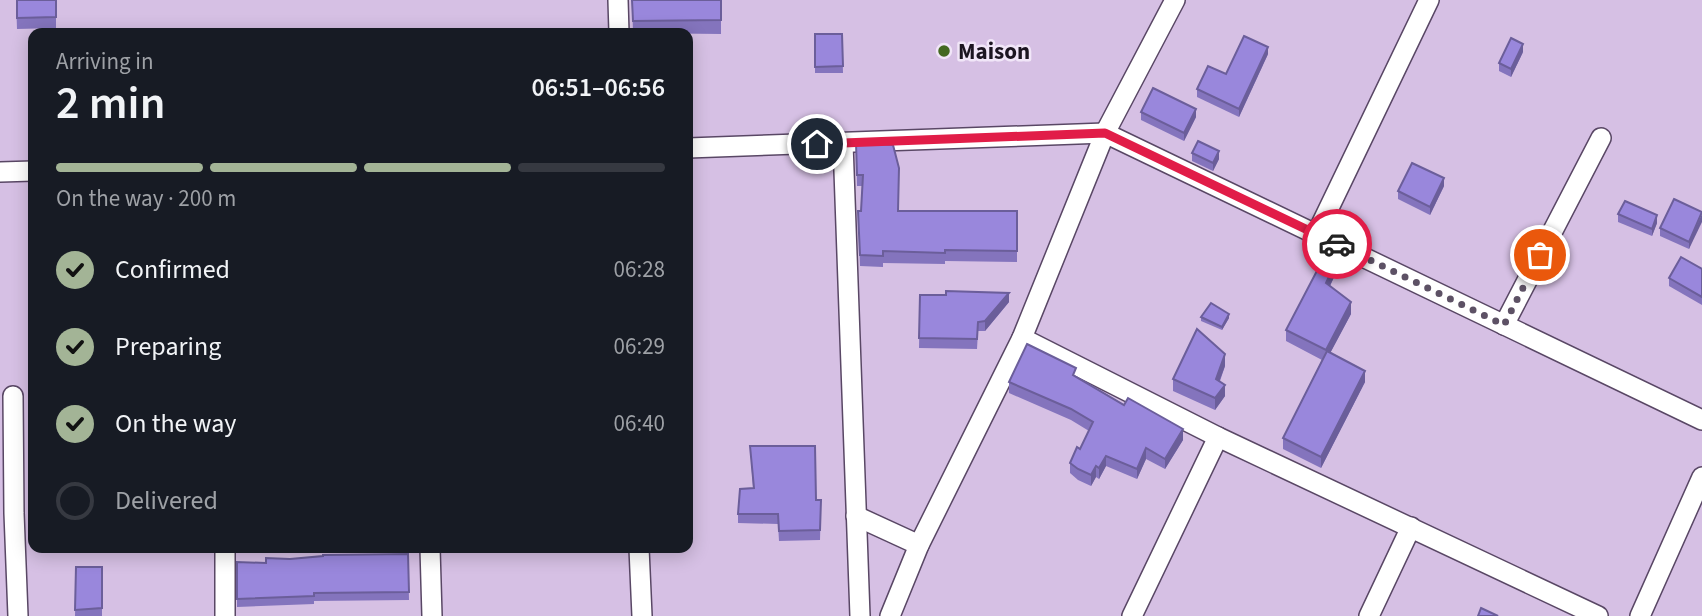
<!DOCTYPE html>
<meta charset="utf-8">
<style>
body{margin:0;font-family:"Source Sans 3",sans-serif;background:#20242c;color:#f1f3f6;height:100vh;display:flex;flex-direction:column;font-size:26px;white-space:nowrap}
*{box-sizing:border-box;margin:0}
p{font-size:23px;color:#9ea1a6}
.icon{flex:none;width:38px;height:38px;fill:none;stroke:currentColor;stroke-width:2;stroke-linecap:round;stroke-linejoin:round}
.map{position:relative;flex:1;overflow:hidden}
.panel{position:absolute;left:28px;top:28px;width:665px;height:525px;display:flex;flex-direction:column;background:#171b24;border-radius:14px;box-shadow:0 4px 18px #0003}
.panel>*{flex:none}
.pin{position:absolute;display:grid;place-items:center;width:60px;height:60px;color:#fff;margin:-30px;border:4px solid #fff;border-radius:50%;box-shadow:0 2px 7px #0007}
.courier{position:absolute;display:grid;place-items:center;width:70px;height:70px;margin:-35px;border:5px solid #e11d48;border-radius:50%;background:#fff;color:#222;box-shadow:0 2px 9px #0007}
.overview em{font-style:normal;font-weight:600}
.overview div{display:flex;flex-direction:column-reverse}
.overview{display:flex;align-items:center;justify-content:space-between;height:119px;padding:0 28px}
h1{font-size:46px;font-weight:600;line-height:52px}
.bar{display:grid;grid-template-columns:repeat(4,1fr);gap:10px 7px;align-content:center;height:84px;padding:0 28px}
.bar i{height:9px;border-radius:5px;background:#363941}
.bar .selected{background:#a3b496}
.bar p{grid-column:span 4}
ol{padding:0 28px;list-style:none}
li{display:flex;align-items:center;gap:21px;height:77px}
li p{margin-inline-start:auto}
li .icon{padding:7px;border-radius:50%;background:#a3b496;color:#111;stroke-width:4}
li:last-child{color:#9ea1a6}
li i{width:38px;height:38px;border:4px solid #363941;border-radius:50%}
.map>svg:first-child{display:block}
</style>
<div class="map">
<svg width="1702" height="616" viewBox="0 0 1702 616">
<rect width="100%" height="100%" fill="#d6c0e4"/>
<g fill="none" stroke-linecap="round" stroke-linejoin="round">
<!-- minor casing -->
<g stroke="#594765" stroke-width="22">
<g id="minor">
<path d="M618 0 619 33"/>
<path d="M843 143 860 616"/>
<path d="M688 148 1105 133 1702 420"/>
<path d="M0 172 33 171"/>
<path d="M1316 235 1429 0"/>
<path d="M1504 325 1601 138"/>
<path d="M1022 338 1218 437 1598 616"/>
<path d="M13 396 14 513 18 616"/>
<path d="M856 516 919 545"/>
<path d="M225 548V616"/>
<path d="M430 548 432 616"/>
<path d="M639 548 642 616"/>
<path d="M890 616 919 545 1022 338 1105 133 1175 0"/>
<path d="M1132 616 1218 437"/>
<path d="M1369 616 1411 527"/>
<path d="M1640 616 1702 477"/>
</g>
</g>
<!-- minor -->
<use href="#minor" stroke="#fff" stroke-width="19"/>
</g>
<!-- wall -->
<g fill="#8474bd">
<path d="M16 0H56V28L17 29Z"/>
<path d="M632 0H721V34L633 33Z"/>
<path d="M815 34H842L843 73H815Z"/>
<path d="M1523 52 1511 77 1499 71V63Z"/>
<path d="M1268 54 1239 117 1197 97V89Z"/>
<path d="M1141 112 1196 117 1184 141 1141 120Z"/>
<path d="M856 143 879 144 899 211H1017V262L945 261V264L883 263V267L860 266 858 211H861L862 186H857Z"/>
<path d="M1192 153 1219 159 1213 171 1192 161Z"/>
<path d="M1444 186 1430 215 1398 199V191Z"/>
<path d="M1702 212 1689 249 1660 236V228Z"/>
<path d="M1618 214 1657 223 1652 236 1618 222Z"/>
<path d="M1342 260 1330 286 1351 314 1330 353 1365 382 1321 468 1283 449V438L1322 360 1286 341V330Z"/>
<path d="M1702 269V305L1669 286V278Z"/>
<path d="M920 295 1009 302 985 331H978L977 349 919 348Z"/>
<path d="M1201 317 1229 318 1222 330 1201 321Z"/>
<path d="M1225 366 1220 381 1225 396 1215 410 1173 391V379Z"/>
<path d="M1076 376 1183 440 1165 469 1146 459 1137 479 1106 466 1099 479 1096 477 1091 486 1078 480 1070 473V463L1080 449 1089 431 1071 420 1009 393V382Z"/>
<path d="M750 446 816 500H821L820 540 779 541 778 524 738 523V514L753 488Z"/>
<path d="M408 554 409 600 314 601V604L237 607V562L266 563 290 559Z"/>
<path d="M76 567H102V616H75Z"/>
</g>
<!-- shaded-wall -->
<g fill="#6b5e9a">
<path d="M1523 44V52L1511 77V69Z"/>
<path d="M1268 47V54L1239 117V109Z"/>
<path d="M1196 109V117L1184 141V133Z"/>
<path d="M1219 151V159L1213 171V163Z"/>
<path d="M1444 178V186L1430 215V207Z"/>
<path d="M1702 214V222L1689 249V242Z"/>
<path d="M1657 215V223L1652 236V229Z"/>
<path d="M1342 249V260L1326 294V283Z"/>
<path d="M1009 293V302L985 331V321Z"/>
<path d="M1351 302V314L1326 361V350Z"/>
<path d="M1229 314V318L1222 330V327Z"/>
<path d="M1225 354V366L1216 390V379Z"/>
<path d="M1365 371V382L1321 468V457Z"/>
<path d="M1225 385V396L1215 410V398Z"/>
<path d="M1183 429V440L1165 469V459Z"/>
<path d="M1146 448V459L1137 479V469Z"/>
<path d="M1106 456V466L1099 479V468Z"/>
<path d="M1096 466V477L1091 486V475Z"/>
</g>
<!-- building -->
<g fill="#9987dc" stroke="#6b5e9a" stroke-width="2">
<path d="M17 0H56V17L17 18Z"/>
<path d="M632 0H721V20L633 21Z"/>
<path d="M815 34H842L843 66 815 67Z"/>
<path d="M1244 36 1268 47 1239 109 1197 89 1208 66 1226 74Z"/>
<path d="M1511 38 1523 44 1511 69 1499 63Z"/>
<path d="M1153 88 1196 109 1184 133 1141 112Z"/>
<path d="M1198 141 1219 151 1213 163 1192 153Z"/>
<path d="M879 142V144L893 145 899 168 898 211H1017V251L945 250V253L883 251V256L860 255 858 211H861L863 175H857L856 143Z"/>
<path d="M1412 163 1444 178 1430 207 1398 191Z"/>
<path d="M1674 199 1702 212 1689 242 1660 228Z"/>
<path d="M1625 201 1657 215 1652 229 1618 214Z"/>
<path d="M1331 244 1342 249 1326 283 1351 302 1326 350 1286 330Z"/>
<path d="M1681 257 1702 269V297L1669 278Z"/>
<path d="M946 291 1009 293 985 321 978 322 977 339 919 338 920 295H946Z"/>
<path d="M1211 303 1229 314 1222 327 1201 317Z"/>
<path d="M1197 329 1225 354 1216 379 1225 385 1215 398 1173 379Z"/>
<path d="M1027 344 1076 368 1073 375 1124 405 1128 398 1183 429 1165 459 1146 448 1137 469 1106 456 1099 468 1096 466 1091 475 1078 469 1070 463 1077 447 1080 449 1093 422 1071 409 1009 382Z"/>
<path d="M1327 351 1365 371 1321 457 1283 438Z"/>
<path d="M750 446H815L816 500H821L820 530 779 531 778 514H738L740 489 754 488Z"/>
<path d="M408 554 409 592 314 593V596L237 599V562L266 563V558L290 559 323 556V555Z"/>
<path d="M76 567H102V608L75 610Z"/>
<path d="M1481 608 1498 616H1478Z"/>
</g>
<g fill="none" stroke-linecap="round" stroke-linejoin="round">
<!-- done -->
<path stroke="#5d5165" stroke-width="7" stroke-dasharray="0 12.6" d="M1337 244 1504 325 1540 255"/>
<!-- route -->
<path stroke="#e11d48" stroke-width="9" d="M817 144 1105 133 1337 244"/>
</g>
<!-- markers -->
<circle fill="#436820" stroke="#f1e6f8" stroke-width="2.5" cx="944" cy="51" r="7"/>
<g text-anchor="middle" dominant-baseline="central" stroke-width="5" stroke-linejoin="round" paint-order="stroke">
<!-- poi labels -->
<g font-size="23" font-weight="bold" fill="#1c1521" stroke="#f1e6f8" text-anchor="start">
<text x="958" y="51">Maison</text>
</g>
</g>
</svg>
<div class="pin" style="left:1540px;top:255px;background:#ea580c"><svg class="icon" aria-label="bag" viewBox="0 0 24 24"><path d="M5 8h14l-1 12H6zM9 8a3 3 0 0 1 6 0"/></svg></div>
<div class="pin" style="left:817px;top:144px;background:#1f2937"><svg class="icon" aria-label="home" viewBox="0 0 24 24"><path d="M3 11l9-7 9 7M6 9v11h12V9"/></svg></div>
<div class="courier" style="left:1337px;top:244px"><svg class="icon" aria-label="car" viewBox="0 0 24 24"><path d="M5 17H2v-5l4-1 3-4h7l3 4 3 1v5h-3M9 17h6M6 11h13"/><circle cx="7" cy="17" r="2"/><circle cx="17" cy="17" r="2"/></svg></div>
<section class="panel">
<div class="overview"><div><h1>2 min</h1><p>Arriving in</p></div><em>06:51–06:56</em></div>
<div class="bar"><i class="selected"></i><i class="selected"></i><i class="selected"></i><i></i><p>On the way · 200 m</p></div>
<ol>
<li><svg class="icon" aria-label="check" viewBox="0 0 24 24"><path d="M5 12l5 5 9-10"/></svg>Confirmed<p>06:28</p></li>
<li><svg class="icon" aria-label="check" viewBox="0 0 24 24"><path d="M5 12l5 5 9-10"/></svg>Preparing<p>06:29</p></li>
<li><svg class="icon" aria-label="check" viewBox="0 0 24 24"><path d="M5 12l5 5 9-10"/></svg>On the way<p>06:40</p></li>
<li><i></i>Delivered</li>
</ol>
</section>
</div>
